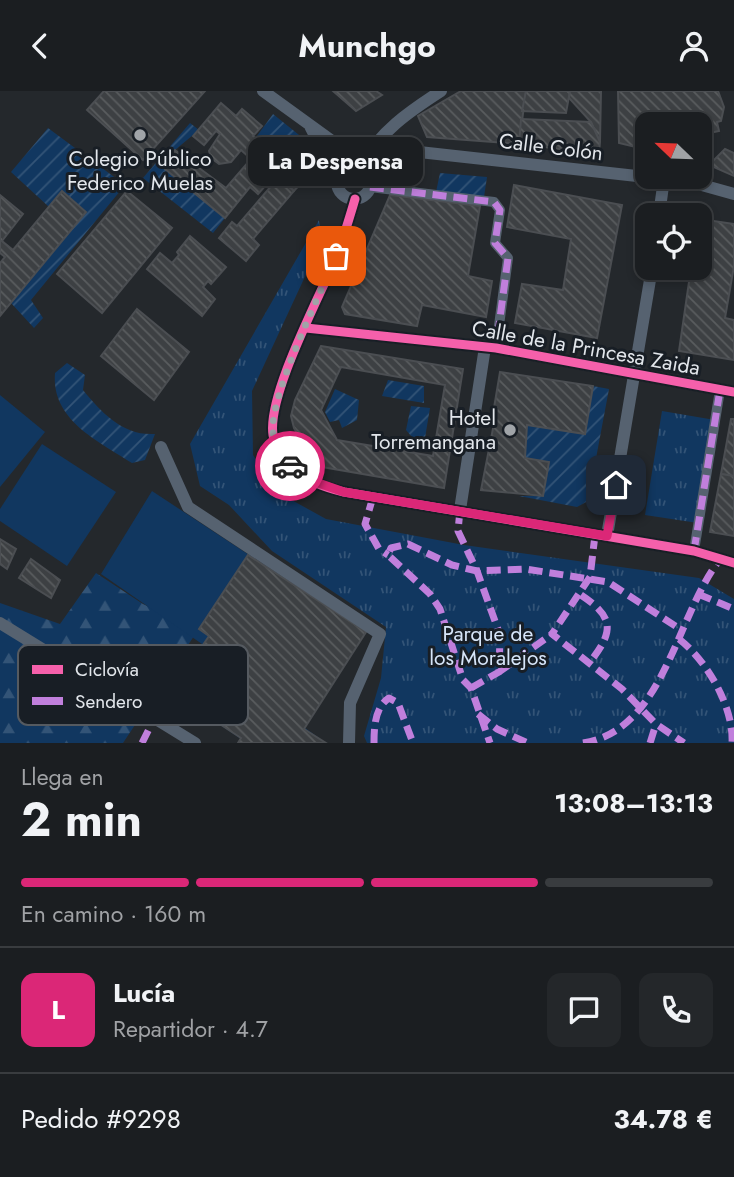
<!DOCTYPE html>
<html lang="es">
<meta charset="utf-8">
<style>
body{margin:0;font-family:Jost,sans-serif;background:#24272a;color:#f1f3f6;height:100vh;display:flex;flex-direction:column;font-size:26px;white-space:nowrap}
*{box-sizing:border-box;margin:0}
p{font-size:23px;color:#a0a2a5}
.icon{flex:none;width:38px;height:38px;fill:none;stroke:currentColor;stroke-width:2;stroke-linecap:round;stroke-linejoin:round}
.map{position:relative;height:652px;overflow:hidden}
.sheet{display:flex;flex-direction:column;background:#1b1e21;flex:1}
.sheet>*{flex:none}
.needle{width:46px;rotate:293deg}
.buttons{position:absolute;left:635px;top:21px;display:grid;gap:14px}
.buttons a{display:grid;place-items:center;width:77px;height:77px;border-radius:14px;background:#1b1e21;box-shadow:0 4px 10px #0003,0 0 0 2px #393c3f;font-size:35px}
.pin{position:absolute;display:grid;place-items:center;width:60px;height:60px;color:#fff;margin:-30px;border-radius:14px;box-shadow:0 4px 10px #0006}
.courier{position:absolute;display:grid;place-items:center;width:70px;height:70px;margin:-35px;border:5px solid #db2777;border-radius:50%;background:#fff;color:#222;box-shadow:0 2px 9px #0007}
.bubble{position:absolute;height:49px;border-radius:14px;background:#1b1e21;box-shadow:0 4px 10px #0003,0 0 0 2px #393c3f;font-size:23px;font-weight:700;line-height:49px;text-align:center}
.headline em{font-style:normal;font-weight:700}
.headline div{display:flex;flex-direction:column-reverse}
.headline{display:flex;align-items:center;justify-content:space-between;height:119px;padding:0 21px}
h1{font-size:46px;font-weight:700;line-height:52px}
.bar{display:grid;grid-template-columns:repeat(4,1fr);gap:10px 7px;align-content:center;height:84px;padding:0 21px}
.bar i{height:9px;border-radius:5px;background:#393c3f}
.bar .selected{background:#db2777}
.bar p{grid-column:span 4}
.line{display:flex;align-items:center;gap:18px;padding:0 21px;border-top:2px solid #393c3f}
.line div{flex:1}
.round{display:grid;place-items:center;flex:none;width:74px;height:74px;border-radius:14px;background:#24272a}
header{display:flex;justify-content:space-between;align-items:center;height:91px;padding:0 21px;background:#1b1e21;font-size:32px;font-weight:700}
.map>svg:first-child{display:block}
</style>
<header><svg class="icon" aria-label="back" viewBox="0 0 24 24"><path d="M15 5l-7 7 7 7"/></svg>Munchgo<svg class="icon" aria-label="person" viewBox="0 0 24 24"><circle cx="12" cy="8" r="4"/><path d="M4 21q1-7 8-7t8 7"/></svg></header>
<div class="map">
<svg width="734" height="652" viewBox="0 0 734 652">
<defs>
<pattern id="forest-firs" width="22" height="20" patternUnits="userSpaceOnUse" patternTransform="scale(1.75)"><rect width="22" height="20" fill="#113760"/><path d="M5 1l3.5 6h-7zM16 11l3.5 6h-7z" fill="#335477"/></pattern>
<pattern id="park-tufts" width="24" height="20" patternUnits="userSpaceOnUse" patternTransform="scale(1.75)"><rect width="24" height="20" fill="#113760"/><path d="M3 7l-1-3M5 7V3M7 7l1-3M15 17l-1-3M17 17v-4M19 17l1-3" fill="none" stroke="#335477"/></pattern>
<pattern id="garden-furrows" width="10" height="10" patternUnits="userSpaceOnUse" patternTransform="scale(1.75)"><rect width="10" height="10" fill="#113760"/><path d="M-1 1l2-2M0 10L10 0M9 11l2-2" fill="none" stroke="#335477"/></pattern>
<pattern id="building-back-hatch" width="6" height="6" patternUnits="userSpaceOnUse" patternTransform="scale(1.75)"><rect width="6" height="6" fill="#3d4043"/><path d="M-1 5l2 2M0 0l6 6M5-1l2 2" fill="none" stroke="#595c5e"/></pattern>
</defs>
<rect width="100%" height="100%" fill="#24282c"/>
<!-- forest -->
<path fill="url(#forest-firs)" d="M96 482 143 513 198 539 123 652H0V512L60 533Z"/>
<!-- park -->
<g fill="url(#park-tufts)">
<path d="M319 129 321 151 252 300 253 364 279 402 326 428 464 454 699 487 734 508V652H367L364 645 381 587 386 536 272 460 229 414 200 395 190 353Z"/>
<path d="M662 320 715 329 698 432 645 424Z"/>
</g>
<!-- garden -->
<g fill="url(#garden-furrows)">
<path d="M273 23 309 52 324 73 321 79 288 56 279 67 257 45Z"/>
<path d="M190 32 199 39 175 59 225 127 213 142 143 87Z"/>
<path d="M48 37 125 94 31 209 43 227 34 237 11 212 86 121 62 101 49 116 11 81Z"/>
<path d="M440 82 487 86 484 106 436 101Z"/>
<path d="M67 272 85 284 83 299C102 322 123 345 155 343L145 369 132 372C98 350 51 329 55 282Z"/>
<path d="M388 289 424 295V312L382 305Z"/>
<path d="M593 295 609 298 588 410 577 416 519 405H543L549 372 525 367 527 334 585 343Z"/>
<path d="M335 298 359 309 357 329 342 337 339 329 330 331 325 321Z"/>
<path d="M411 315 430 317 423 359 406 339Z"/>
</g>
<!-- pitch -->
<g fill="#113760">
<path d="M0 304 45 341 0 396Z"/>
<path d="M42 353 116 401 67 475 0 430V418Z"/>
<path d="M152 400 366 541 305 637 326 652 241 648 171 601 202 553 101 483Z"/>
</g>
<!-- building -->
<g fill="url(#building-back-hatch)" stroke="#4b4e52" stroke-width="2" fill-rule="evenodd">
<path d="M104 0H205L143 69 87 19Z"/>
<path d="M333 0H376L382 4 356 20Z"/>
<path d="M461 0H526L519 53 427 46 418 25Z"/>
<path d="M526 0H570L566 22 522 20Z"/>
<path d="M570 0H601L600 51 591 31 569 7Z"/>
<path d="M618 0H718L724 16 721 30 717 31 719 40 700 44V33H648V59L619 52Z"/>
<path d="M221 12 236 25 242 18 262 35 253 45 283 71 294 58 319 78 308 92 304 89 294 100 278 87 269 97 266 94 258 103 250 96 225 127 160 74 175 59 226 97 251 68 241 59 231 71 219 73 211 67 209 60 220 43 216 40 204 54 193 45Z"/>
<path d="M521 28 591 31 600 51 599 63 519 53Z"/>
<path d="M725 58 734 62V85L709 74Z"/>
<path d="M278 87 294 100 253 148 259 154 246 170 219 147 232 131 237 135Z"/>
<path d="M514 94 622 114 597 247 515 232 522 193 563 199 571 148 507 136Z"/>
<path d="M62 100 86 121 0 225V172L5 166 0 162V104L23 123 2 150 13 159Z"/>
<path d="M127 100 172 137 102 222 57 183Z"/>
<path d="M390 104 480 115 468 185 492 190 486 226 422 214 417 235 345 223 342 216Z"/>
<path d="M700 128 734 133V175L725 227 734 229V269L679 260 691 177H700Z"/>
<path d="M190 145 226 176 211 193 208 190 203 196 215 208 202 225 147 178 160 162 172 172 179 164 177 161Z"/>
<path d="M137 218 189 261 154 309 101 265Z"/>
<path d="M321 255 463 278 444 397 322 376 315 372 294 337 291 325 295 309ZM341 276 445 294 433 365 337 349 321 319Z"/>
<path d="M500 281 593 295 585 343 527 334 525 367 549 371 543 405 481 399 497 317H494Z"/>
<path d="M731 328H734V385L721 383Z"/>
<path d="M721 383 734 385V445L710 441Z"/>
<path d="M0 448 16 458 7 478 0 473Z"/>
<path d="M248 464 366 541 304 638 326 652H238L241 647 171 601 209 545 199 538Z"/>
<path d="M31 468 60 489 51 507 19 487Z"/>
</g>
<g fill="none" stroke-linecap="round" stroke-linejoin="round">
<!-- pedestrian -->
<g stroke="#566270" stroke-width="10">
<path d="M370 96 494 111 500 119 495 152 508 167 496 257"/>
<path d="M694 460 720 299"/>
</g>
<!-- minor -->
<g stroke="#566270" stroke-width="12">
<path d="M263 0 339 55 354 73"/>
<path d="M311 37 337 87"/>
<circle cx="354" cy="91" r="17"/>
<path d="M361 75C379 41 410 20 441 0"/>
<path d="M365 78 401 59 691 91 734 103"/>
<path d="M355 108C349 128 343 149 335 169 318 209 267 305 273 344 279 379 314 394 344 401L694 460 734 472"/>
<path d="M659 124 664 88"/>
<path d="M306 237 496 257 734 301"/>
<path d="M161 356 188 416 380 543 350 612 349 652"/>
<path d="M460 419 485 256"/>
<path d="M607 445 652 177"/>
<path d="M0 532 195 652"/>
</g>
<!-- quiet -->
<g stroke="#c07fdc" stroke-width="7" stroke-dasharray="14 7" stroke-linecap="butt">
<path d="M370 96 494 111 500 119 495 152 508 167 496 257"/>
<path d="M373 406 365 433 379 458 388 464"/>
<path d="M460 419 458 440 477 480 452 474 408 453 391 457 388 464 430 503 440 518 463 589 471 597 490 652"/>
<path d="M595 444 590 486 552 543 622 598 656 633 684 652"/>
<path d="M694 460 720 299"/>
<path d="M698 503 734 518"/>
<path d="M581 504C614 526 615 540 589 572"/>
<path d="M679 548C707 570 734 616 732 652"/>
<path d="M499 581 552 543"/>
<path d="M471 597 499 581 500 544 477 480 526 478 608 491 683 540"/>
<path d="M478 623 497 638 528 652"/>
<path d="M142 652 155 626"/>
<path d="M374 652C374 636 375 616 389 607L398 612 413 652"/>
<path d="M583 652C666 639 676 521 722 466"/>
<path d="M650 652 656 633"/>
</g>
<!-- cycleway casing -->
<g stroke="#181e25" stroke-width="13">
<g id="cycleway">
<path d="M355 108C349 128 343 149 335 169 318 209 267 305 273 344 279 379 314 394 344 401L694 460 734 472"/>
<path d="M306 237 496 257 734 301"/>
</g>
</g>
<!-- cycleway -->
<use href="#cycleway" stroke="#f560ab" stroke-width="9"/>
</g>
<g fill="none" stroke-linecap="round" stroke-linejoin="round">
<!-- done -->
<path stroke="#a0a4a8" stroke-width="7" stroke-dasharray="0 12.6" d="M290 375C282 366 274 355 273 342 269 305 320 204 336 165"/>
<!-- route -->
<path stroke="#db2777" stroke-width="9" d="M290 375 307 388 344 401 607 445 616 394"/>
</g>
<!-- markers -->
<g fill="#a0a4a8" stroke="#181e25" stroke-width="2.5">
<circle cx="140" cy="44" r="7"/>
<circle cx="510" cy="339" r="7"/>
</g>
<g text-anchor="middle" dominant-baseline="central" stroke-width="6" stroke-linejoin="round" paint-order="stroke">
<!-- street labels -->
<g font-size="21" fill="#e2e6eb" stroke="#181e25">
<text transform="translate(551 56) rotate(7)">Calle Colón</text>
<text transform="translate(586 257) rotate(10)">Calle de la Princesa Zaida</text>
</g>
<!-- poi labels -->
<g font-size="21" fill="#e2e6eb" stroke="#181e25">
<text x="140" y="68">Colegio Público<tspan x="140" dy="24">Federico Muelas</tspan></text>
<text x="496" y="327" text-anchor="end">Hotel<tspan x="496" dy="24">Torremangana</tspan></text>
</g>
<!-- park labels -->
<g font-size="21" fill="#d6e5f9" stroke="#181e25">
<text x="488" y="543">Parque de<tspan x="488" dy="24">los Moralejos</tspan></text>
</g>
</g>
<!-- legend -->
<rect x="18" y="554" width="230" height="80" rx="10" fill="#181e25" stroke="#555a60" stroke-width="2"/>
<rect x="32" y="574" width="31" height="9" fill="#f560ab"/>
<rect x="32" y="606" width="31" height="8" fill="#c07fdc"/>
<g font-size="19" fill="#e2e6eb">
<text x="75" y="585">Ciclovía</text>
<text x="75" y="617">Sendero</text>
</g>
</svg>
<div class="buttons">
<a><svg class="needle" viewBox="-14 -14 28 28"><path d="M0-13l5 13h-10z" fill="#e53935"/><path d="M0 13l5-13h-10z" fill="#a0a2a5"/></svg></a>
<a><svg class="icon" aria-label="locate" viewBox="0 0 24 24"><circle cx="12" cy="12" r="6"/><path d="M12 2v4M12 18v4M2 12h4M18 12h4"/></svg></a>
</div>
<div class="pin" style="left:336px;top:165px;background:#ea580c"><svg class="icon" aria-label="bag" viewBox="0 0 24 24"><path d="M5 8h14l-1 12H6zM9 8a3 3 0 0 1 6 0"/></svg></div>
<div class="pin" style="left:616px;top:394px;background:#1f2937"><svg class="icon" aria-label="home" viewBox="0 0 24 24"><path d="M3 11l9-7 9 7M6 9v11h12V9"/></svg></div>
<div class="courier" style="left:290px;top:375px"><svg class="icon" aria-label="car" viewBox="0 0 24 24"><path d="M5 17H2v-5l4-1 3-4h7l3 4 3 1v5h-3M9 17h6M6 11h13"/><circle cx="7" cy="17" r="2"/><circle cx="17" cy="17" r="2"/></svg></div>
<div class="bubble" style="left:248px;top:46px;width:175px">La Despensa</div>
</div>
<section class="sheet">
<div class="headline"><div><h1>2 min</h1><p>Llega en</p></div><em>13:08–13:13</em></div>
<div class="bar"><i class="selected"></i><i class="selected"></i><i class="selected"></i><i></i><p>En camino · 160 m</p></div>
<div class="line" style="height:126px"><b class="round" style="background:#db2777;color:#fff">L</b><div><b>Lucía</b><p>Repartidor · 4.7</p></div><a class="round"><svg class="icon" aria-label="chat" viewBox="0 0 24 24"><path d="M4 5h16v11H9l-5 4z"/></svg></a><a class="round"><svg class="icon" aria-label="phone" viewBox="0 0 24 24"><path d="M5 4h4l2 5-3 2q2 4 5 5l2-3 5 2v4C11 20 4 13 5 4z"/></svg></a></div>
<div class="line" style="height:91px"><div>Pedido #9298</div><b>34.78 €</b></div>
</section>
